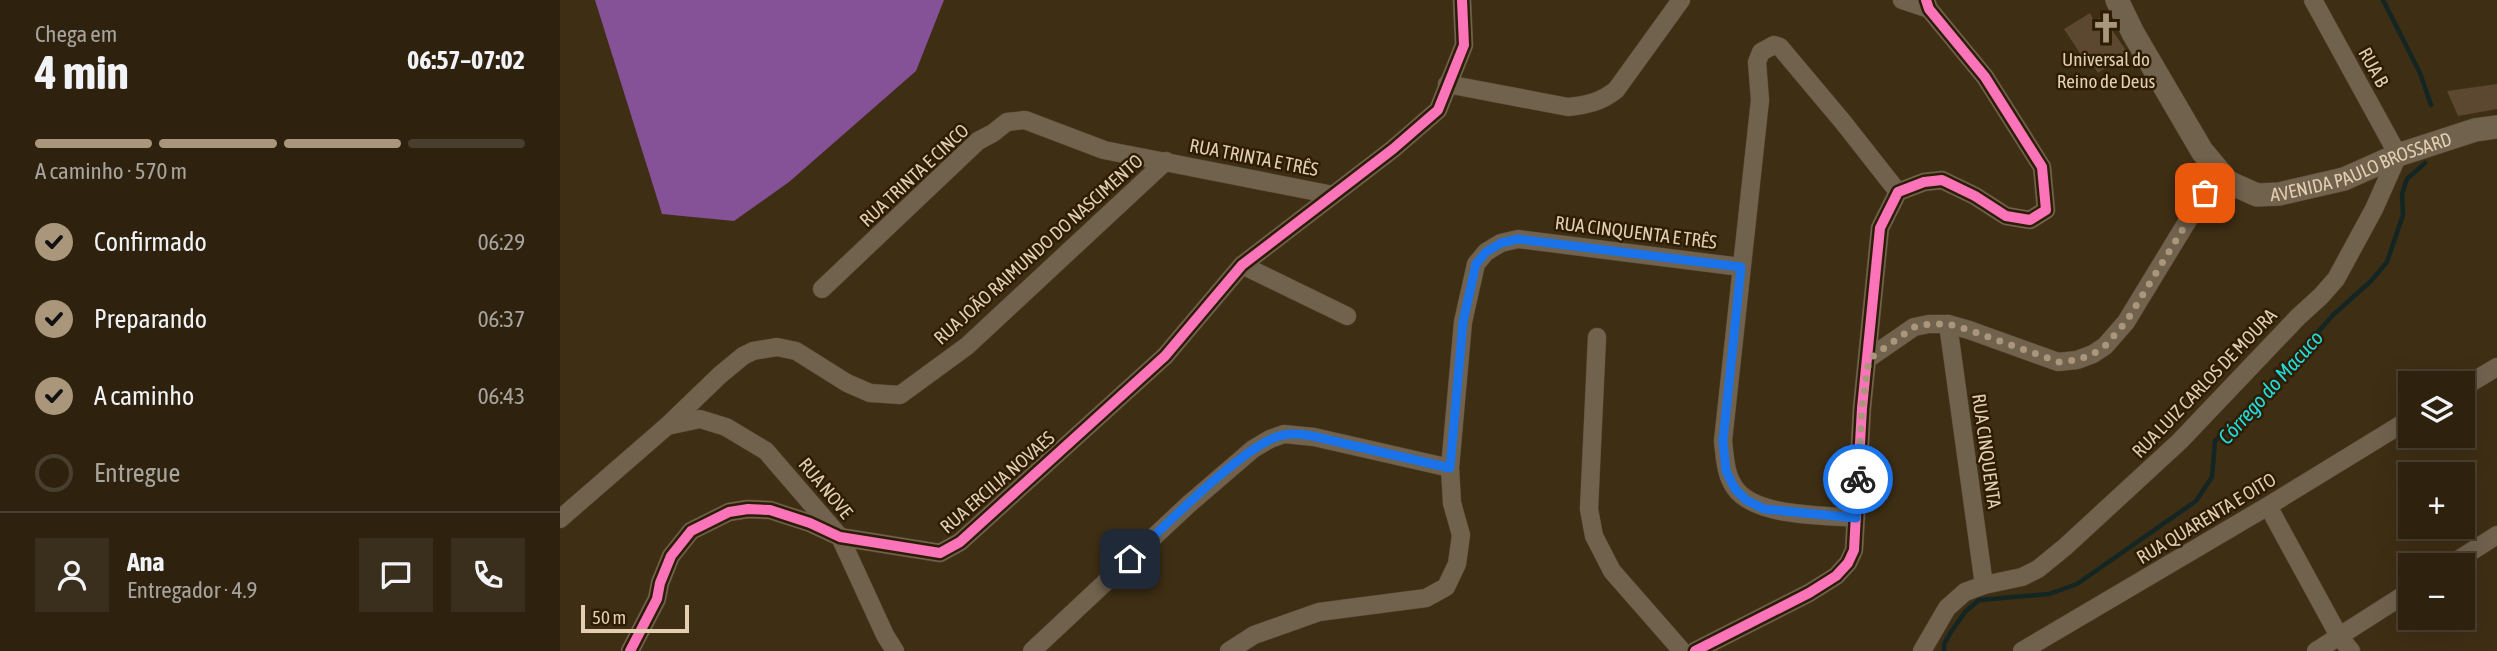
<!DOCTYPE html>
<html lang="pt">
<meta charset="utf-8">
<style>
body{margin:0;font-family:"Asap Condensed",sans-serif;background:#3a2f1d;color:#f1f3f6;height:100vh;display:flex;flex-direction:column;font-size:26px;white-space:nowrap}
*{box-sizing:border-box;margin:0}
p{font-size:23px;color:#a7a49e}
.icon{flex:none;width:38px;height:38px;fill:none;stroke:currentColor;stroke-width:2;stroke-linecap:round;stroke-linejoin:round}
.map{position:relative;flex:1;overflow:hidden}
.details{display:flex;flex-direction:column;background:#2e220f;width:560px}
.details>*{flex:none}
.fabs{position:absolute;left:1838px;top:371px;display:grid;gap:14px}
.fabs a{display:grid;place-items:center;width:77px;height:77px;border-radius:0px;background:#2e220f;box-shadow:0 7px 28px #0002,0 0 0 2px #493f2f;font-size:35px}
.scale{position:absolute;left:21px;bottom:18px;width:108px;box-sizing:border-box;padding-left:7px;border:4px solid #e4ceb2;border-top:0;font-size:19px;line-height:24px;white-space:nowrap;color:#e4ceb2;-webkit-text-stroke:5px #2e1d05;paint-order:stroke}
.pin{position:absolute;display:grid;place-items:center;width:60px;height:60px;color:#fff;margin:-30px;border-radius:14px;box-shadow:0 4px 10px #0006}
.courier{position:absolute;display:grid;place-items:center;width:70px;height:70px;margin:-35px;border:5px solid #1a73e8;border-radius:50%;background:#fff;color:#222;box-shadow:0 2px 9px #0007}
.head em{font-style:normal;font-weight:700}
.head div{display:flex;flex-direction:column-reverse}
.head{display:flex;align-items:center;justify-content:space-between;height:119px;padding:0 35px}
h1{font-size:46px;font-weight:700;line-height:52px}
.bar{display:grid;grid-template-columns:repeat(4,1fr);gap:10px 7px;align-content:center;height:84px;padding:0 35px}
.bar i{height:9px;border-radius:5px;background:#493f2f}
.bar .on{background:#aa967b}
.bar p{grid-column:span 4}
.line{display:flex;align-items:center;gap:18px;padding:0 35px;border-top:2px solid #493f2f}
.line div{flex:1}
.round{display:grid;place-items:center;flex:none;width:74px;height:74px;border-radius:0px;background:#3a2f1d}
ol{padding:0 35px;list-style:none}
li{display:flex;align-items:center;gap:21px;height:77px}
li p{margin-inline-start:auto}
li .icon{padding:7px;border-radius:50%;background:#aa967b;color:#111;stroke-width:4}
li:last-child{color:#a7a49e}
li i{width:38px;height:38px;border:4px solid #493f2f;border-radius:50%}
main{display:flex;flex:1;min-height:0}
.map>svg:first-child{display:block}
</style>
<main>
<section class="details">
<div class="head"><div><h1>4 min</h1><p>Chega em</p></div><em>06:57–07:02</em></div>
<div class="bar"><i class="on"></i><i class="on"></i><i class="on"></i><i></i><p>A caminho · 570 m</p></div>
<ol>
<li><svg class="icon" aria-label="check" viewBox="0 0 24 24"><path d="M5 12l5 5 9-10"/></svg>Confirmado<p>06:29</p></li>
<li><svg class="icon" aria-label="check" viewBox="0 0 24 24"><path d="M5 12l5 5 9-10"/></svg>Preparando<p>06:37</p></li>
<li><svg class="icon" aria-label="check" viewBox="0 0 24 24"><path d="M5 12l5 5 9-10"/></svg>A caminho<p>06:43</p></li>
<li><i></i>Entregue</li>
</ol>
<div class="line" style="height:126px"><a class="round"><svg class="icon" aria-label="person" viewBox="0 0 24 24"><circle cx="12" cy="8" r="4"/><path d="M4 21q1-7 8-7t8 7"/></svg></a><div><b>Ana</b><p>Entregador · 4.9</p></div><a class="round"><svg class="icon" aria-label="chat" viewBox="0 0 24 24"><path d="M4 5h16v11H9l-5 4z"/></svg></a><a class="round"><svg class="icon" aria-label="phone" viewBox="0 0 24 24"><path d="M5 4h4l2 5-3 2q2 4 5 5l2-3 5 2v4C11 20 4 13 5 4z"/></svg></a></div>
</section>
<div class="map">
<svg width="1937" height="651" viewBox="0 0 1937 651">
<rect width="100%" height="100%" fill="#3e2e14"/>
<!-- forest -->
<path fill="#855197" d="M35 0H384L356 71 229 182 174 221 102 214Z"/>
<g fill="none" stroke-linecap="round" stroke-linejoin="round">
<!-- stream -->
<g stroke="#132623" stroke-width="4.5">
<path d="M1823 0 1860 73 1871 105"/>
<path d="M1384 651V644L1391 632 1405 612 1419 600 1489 594 1517 584 1636 501 1652 477 1655 441 1698 400 1773 315 1811 281 1827 262 1843 215 1842 194 1847 179 1865 163"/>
</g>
</g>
<!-- building -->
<g fill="#5c4730">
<path d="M1530 13 1534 21 1543 16 1567 52 1538 73 1525 52 1521 55 1504 29Z"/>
<path d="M1937 84V109L1898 116 1887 91Z"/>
</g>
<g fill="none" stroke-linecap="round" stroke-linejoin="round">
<!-- minor casing -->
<g stroke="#564835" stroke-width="19">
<g id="minor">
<path d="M1342 0 1369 9"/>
<path d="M887 84 1008 107C1027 105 1041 102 1056 90L1121 0"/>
<path d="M682 265 787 316"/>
<path d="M262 289 418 141 433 133 447 122 465 120 544 150 773 195"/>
<path d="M1388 324 1424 585"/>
<path d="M1037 337 1029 509 1034 536 1052 571 1122 651"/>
<path d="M1309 358 1354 327 1369 324H1388L1409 330 1498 362 1517 360 1533 354 1545 346 1566 322 1658 171"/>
<path d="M1902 388 1937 367"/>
<path d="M107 426 140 419 166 427 206 451 280 537 325 635 335 651"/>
<path d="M1708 506 1779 636 1791 651"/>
<path d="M1296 518C1263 515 1195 517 1175 488 1165 474 1165 457 1163 441L1200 100 1197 62 1201 52 1214 45 1220 47 1283 122 1338 192"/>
<path d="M0 519 107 426 160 375 183 356 193 351 217 347 236 351 287 383 310 393 340 395 407 346 606 161"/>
<path d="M1890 565 1937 535"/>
<path d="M70 651 97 599 100 583 111 556 131 531 169 512 188 509 210 510 250 523 280 537 380 553 400 542 605 356 682 265 833 149 878 110 904 45 902 0"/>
<path d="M472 651 629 504 693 449 710 439 724 434 754 437 890 468"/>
<path d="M669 651 694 635 759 612 866 598 886 587 897 564 901 535 892 503 890 468 903 322 916 264 926 252 941 243 958 239 1181 267"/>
<path d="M1135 651 1249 593 1276 576 1288 563 1294 550 1302 408 1320 228 1338 192 1364 182 1382 180 1415 196 1446 216 1470 220 1486 210 1482 167 1425 77 1369 9 1366 0"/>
<path d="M1362 651 1387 608 1405 592 1424 585 1462 577 1478 569 1505 547 1620 441 1738 317 1761 296 1776 279 1814 209 1838 155 1753 0"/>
<path d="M1462 651 1708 506 1850 419"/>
<path d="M1756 651 1850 591"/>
</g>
</g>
<!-- secondary casing -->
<g stroke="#564835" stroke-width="24">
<g id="secondary">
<path id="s1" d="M1557 0 1573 33 1642 151 1668 182 1697 195 1719 194 1784 179 1838 155 1915 130 1937 127"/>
</g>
</g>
<!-- minor -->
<use href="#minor" stroke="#70624d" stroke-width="18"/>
<!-- secondary -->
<use href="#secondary" stroke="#70624d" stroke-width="23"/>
<!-- cycleway casing -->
<g stroke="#2e1d05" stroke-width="15">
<g id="cycleway">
<path d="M70 651 97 599 100 583 111 556 131 531 169 512 188 509 210 510 250 523 280 537 380 553 400 542 605 356 682 265 833 149 878 110 904 45 902 0"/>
<path d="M1135 651 1249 593 1276 576 1288 563 1294 550 1302 408 1320 228 1338 192 1364 182 1382 180 1415 196 1446 216 1470 220 1486 210 1482 167 1425 77 1369 9 1366 0"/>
</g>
</g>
<!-- cycleway -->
<use href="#cycleway" stroke="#fb73b8" stroke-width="10"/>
</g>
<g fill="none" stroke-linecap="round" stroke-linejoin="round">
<!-- done -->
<path stroke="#aa967b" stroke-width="7" stroke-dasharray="0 12.6" d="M1298 479 1302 408 1309 359 1354 327 1369 324H1388L1409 330 1499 362 1517 360 1533 354 1545 346 1566 322 1645 193"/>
<!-- route -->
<path stroke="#1a73e8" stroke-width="9" d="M570 559C600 531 686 442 723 435 743 431 766 440 786 444 821 452 855 460 890 468L903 322 916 264 926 252 941 243 958 239 1181 267 1163 441 1166 471 1175 489 1186 500 1204 509 1296 518 1298 479"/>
</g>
<!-- icons -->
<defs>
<g id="church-bare" transform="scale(2.415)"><path d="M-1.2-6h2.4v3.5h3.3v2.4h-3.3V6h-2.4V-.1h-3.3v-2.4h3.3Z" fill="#aa967b" stroke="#2e1d05" stroke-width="2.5" paint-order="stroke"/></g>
</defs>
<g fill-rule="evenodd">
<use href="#church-bare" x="1546" y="28"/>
</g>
<g text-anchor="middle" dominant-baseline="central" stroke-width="5" stroke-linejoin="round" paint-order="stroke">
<!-- poi labels -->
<g font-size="19" fill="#e4ceb2" stroke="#2e1d05">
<text x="1546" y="59">Universal do<tspan x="1546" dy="22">Reino de Deus</tspan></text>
</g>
<!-- street labels -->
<g font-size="19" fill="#e4ceb2" stroke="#2e1d05">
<text transform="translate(1814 67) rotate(61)">RUA B</text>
<text transform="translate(694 157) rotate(11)">RUA TRINTA E TRÊS</text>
<text stroke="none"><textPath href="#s1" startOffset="354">AVENIDA PAULO BROSSARD</textPath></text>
<text transform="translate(354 175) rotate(-43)">RUA TRINTA E CINCO</text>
<text transform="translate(1076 232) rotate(7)">RUA CINQUENTA E TRÊS</text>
<text transform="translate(478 249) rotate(-42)">RUA JOÃO RAIMUNDO DO NASCIMENTO</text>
<text transform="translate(1644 383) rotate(-46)">RUA LUIZ CARLOS DE MOURA</text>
<text transform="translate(1427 451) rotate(82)">RUA CINQUENTA</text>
<text transform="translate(437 482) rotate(-41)">RUA ERCILIA NOVAES</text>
<text transform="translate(266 488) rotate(50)">RUA NOVE</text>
<text transform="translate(1646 518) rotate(-31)">RUA QUARENTA E OITO</text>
</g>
<!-- water labels -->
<g font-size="21" font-style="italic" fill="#1ee0de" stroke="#2e1d05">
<text transform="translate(1710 387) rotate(-48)">Córrego do Macuco</text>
</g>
</g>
</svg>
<div class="fabs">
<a><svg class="icon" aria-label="layers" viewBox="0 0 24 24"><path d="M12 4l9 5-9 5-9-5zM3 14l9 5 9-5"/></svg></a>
<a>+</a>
<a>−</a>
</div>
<div class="scale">50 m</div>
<div class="pin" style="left:1645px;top:193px;background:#ea580c"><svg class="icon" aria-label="bag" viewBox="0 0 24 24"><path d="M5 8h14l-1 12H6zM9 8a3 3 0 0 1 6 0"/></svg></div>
<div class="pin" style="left:570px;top:559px;background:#1f2937"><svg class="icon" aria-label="home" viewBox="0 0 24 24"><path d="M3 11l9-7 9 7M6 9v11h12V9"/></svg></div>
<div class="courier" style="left:1298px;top:479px"><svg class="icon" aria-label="bike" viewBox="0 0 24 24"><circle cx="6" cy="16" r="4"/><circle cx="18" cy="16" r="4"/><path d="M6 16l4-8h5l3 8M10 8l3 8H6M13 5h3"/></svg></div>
</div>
</main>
